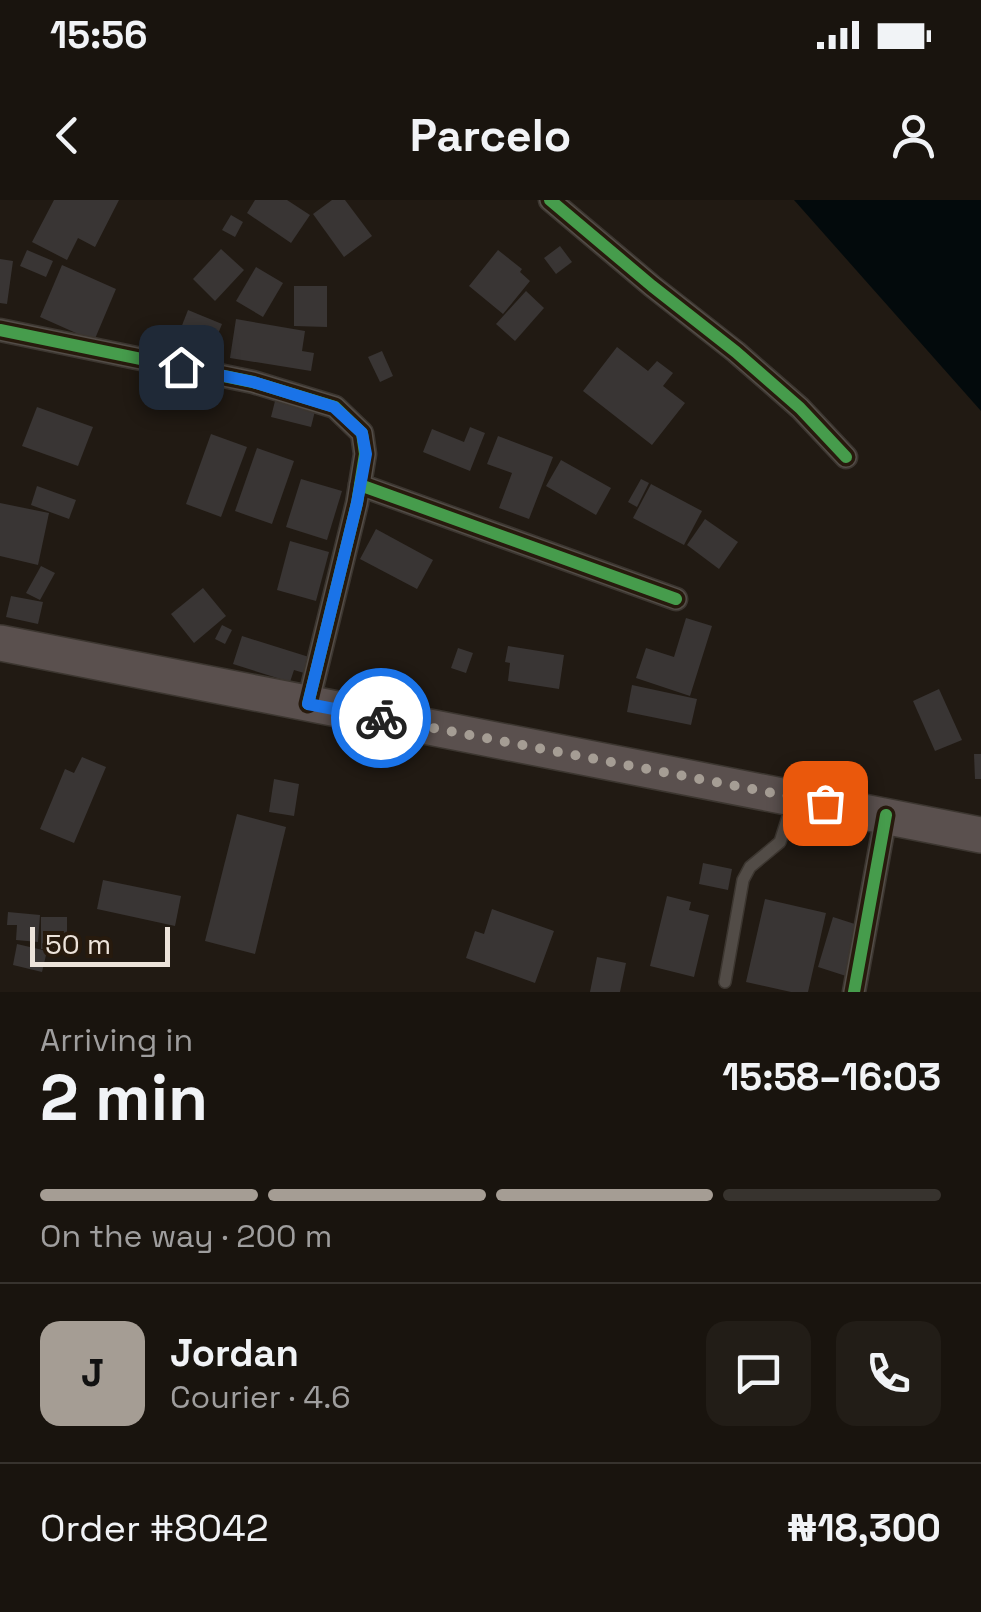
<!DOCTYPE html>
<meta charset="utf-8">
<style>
body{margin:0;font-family:"Space Grotesk",sans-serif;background:#221d17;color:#f1f3f6;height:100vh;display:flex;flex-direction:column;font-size:38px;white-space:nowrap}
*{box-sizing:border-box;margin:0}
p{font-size:32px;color:#9f9e9e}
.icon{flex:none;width:55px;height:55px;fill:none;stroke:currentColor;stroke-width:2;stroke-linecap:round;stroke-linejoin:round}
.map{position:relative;height:792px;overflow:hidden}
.drawer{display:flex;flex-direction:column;background:#19140e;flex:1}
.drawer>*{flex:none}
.scale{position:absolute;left:30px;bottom:25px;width:140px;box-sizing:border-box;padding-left:10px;border:5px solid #ece3da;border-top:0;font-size:28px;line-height:35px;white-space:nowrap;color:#ece3da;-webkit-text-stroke:8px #271a0d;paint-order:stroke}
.pin{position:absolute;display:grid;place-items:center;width:85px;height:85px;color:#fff;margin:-42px;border-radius:20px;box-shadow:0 5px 15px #0006}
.courier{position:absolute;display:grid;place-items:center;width:100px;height:100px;margin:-50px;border:8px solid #1a73e8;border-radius:50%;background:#fff;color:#222;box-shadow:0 2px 12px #0007}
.overview em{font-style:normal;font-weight:700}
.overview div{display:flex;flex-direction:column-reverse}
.overview{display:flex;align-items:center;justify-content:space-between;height:170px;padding:0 40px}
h1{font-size:65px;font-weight:700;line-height:75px}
.bar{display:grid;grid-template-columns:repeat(4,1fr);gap:15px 10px;align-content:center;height:120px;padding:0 40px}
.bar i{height:12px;border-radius:8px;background:#37332e}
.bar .on{background:#a59d94}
.bar p{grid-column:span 4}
.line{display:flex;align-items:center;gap:25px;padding:0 40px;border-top:2px solid #37332e}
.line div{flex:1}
.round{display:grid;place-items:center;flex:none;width:105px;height:105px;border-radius:20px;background:#221d17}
.status{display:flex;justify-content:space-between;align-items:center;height:70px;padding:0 50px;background:#19140e;direction:ltr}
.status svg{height:28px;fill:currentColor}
header{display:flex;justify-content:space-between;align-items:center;height:130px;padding:0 40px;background:#19140e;font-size:45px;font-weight:700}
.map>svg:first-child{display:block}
</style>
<div class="status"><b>15:56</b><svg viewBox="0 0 49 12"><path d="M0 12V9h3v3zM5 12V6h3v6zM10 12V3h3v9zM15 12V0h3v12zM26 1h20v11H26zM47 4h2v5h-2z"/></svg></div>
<header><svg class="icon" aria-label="back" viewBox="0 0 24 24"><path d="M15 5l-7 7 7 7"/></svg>Parcelo<svg class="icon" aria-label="person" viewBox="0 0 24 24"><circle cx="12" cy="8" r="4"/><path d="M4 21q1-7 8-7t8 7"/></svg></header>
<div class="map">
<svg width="981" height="792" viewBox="0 0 981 792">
<rect width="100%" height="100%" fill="#211a13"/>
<!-- water -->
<path fill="#030a0c" d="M794 0H981V211Z"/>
<!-- building -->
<g fill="#393534">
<path d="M54 0H119L95 47 78 38 67 60 32 42Z"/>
<path d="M255 0H287L310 15 291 43 247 13Z"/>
<path d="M332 0H345L372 36 344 57 313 14Z"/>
<path d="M231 15 243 22 235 37 222 30Z"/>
<path d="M560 46 572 62 556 74 544 58Z"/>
<path d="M221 49 244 70 215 101 193 79Z"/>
<path d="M27 50 53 61 46 77 20 66Z"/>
<path d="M498 50 522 69 520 72 530 81 503 114 469 86Z"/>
<path d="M0 59 13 61 7 104 0 103Z"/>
<path d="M62 65 116 89 94 141 40 117Z"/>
<path d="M256 67 283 83 263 117 236 101Z"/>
<path d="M294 86H327V127L294 126Z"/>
<path d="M526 91 544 108 515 141 496 124Z"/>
<path d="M188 110 222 124 206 164 172 151Z"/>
<path d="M236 119 305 131 302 151 314 153 311 171 230 158Z"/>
<path d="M617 147 648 171 657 161 673 173 663 186 685 203 652 245 583 191Z"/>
<path d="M382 151 393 176 380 182 368 157Z"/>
<path d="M275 201 315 211 311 227 271 217Z"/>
<path d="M37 207 93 227 78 266 22 246Z"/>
<path d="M470 227 485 233 470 271 423 252 432 229 464 242Z"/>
<path d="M211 234 247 247 221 317 186 304Z"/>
<path d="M498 236 553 257 529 319 499 308 512 273 487 264Z"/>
<path d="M257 248 294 261 272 324 235 311Z"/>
<path d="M561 260 611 288 596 315 546 286Z"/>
<path d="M301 279 342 291 327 340 286 327Z"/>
<path d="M641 279 649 283 637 307 628 302Z"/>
<path d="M651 284 702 311 684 345 633 318Z"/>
<path d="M37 286 76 300 69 319 31 305Z"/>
<path d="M0 303 49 313 38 365 0 356Z"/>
<path d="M705 319 738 342 719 369 687 345Z"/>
<path d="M376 329 433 360 417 389 360 359Z"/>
<path d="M290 341 329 352 316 401 277 390Z"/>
<path d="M41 366 55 373 40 400 26 393Z"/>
<path d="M203 388 226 416 194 443 171 414Z"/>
<path d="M11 396 43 402 38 424 6 417Z"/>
<path d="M686 418 712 426 690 496 636 478 646 448 674 457Z"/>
<path d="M222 425 232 430 225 444 215 439Z"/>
<path d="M242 436 309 457 304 473 294 470 290 482 233 464Z"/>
<path d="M508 446 564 455 559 489 508 481 510 463 505 462Z"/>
<path d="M458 448 473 453 466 473 451 468Z"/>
<path d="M632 485 697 499 691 525 627 512Z"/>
<path d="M939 489 962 540 935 551 913 501Z"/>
<path d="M974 554H981V579H975Z"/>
<path d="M82 557 106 567 74 643 40 629 65 569 74 573Z"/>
<path d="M274 579 299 584 294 616 269 612Z"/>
<path d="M237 614 286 627 255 754 205 741Z"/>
<path d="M703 663 732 669 728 690 699 684Z"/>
<path d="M103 680 181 696 175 726 97 709Z"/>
<path d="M667 696 691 702 689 710 709 715 694 777 650 766Z"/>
<path d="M765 699 826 713 808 792H791L746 782Z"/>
<path d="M492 709 554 731 535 783 466 758 475 731 484 734Z"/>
<path d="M8 712 40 715 38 742 16 740 17 725H7Z"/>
<path d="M41 717H67V750L41 749Z"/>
<path d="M833 717 861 726 846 776 818 767Z"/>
<path d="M17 744 47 751 42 772 13 765Z"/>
<path d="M597 757 626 763 620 792H590Z"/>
</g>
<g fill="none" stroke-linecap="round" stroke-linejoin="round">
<!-- lane casing -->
<g stroke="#3c3630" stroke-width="14">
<path id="lane" d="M725 782 743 680 750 667 780 642 793 601"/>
</g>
<!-- street casing -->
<g stroke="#3c3630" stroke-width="25">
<g id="street">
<path d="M550 0 652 86 736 152 800 208 846 257"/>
<path d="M0 130 253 182 335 207 362 233 365 254 357 303 308 504"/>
<path d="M360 285 676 399"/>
<path d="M854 792 886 615"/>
</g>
</g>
<!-- primary casing -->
<g stroke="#3c3630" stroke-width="38">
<path id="primary" d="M0 443 981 635"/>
</g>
<!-- lane -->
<use href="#lane" stroke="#524c47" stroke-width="11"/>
<!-- street -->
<use href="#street" stroke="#524c47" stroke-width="22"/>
<!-- primary -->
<use href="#primary" stroke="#5a504e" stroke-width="35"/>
<!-- cycleway casing -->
<g stroke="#271a0d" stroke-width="19">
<g id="cycleway">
<path d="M550 0 652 86 736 152 800 208 846 257"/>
<path d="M0 130 253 182 335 207 362 233 365 254 357 303 308 504"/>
<path d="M360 285 676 399"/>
<path d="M854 792 886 615"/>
</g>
</g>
<!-- cycleway -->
<use href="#cycleway" stroke="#469c4c" stroke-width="12"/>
</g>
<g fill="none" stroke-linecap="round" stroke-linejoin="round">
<!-- done -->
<path stroke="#a59d94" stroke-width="10" stroke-dasharray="0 18" d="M381 518 825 603"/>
<!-- route -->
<path stroke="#1a73e8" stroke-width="12" d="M181 167 253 182 334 207 362 233 366 254 357 303 308 504 381 518"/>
</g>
</svg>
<div class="scale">50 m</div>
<div class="pin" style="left:825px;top:603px;background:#ea580c"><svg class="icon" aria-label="bag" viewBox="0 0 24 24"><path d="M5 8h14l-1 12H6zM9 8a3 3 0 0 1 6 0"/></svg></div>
<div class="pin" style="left:181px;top:167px;background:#1f2937"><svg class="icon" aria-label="home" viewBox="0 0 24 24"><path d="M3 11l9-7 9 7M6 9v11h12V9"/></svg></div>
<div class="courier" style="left:381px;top:518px"><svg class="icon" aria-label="bike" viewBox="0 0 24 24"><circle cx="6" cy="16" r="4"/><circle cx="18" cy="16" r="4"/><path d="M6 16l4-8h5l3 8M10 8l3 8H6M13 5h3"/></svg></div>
</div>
<section class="drawer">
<div class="overview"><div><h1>2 min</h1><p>Arriving in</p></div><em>15:58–16:03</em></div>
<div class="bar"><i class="on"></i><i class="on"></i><i class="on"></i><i></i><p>On the way · 200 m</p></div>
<div class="line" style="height:180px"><b class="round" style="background:#a59d94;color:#111">J</b><div><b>Jordan</b><p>Courier · 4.6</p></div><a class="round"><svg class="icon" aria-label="chat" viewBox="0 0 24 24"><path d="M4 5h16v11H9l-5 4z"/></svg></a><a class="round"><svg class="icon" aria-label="phone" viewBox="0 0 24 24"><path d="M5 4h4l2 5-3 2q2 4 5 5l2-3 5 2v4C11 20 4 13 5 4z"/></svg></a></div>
<div class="line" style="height:130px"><div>Order #8042</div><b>₦18,300</b></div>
</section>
